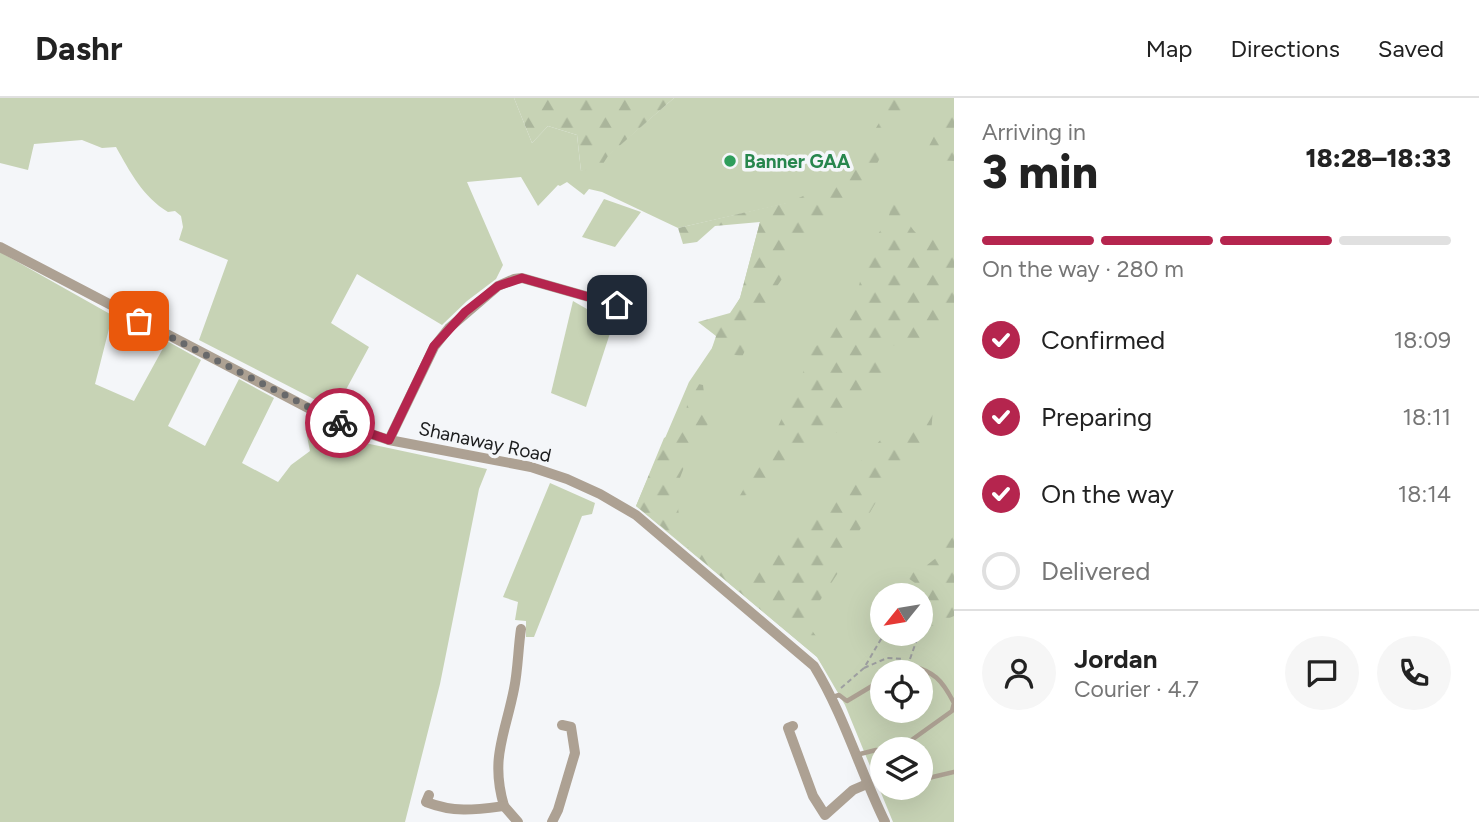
<!DOCTYPE html>
<meta charset="utf-8">
<style>
body{margin:0;font-family:Figtree,sans-serif;background:#f6f6f6;color:#222;height:100vh;display:flex;flex-direction:column;font-size:26px;white-space:nowrap}
*{box-sizing:border-box;margin:0}
p{font-size:23px;color:#767676}
.icon{flex:none;width:38px;height:38px;fill:none;stroke:currentColor;stroke-width:2;stroke-linecap:round;stroke-linejoin:round}
.map{position:relative;flex:1;overflow:hidden}
.details{display:flex;flex-direction:column;background:#fff;width:525px}
.details>*{flex:none}
.needle{width:46px;rotate:240deg}
.buttons{position:absolute;left:870px;top:485px;display:grid;gap:14px}
.buttons a{display:grid;place-items:center;width:63px;height:63px;border-radius:50%;background:#fff;box-shadow:0 7px 28px #0002;font-size:35px}
.pin{position:absolute;display:grid;place-items:center;width:60px;height:60px;color:#fff;margin:-30px;border-radius:14px;box-shadow:0 4px 10px #0006}
.courier{position:absolute;display:grid;place-items:center;width:70px;height:70px;margin:-35px;border:5px solid #b5254e;border-radius:50%;background:#fff;color:#222;box-shadow:0 2px 9px #0007}
.head em{font-style:normal;font-weight:800}
.head div{display:flex;flex-direction:column-reverse}
.head{display:flex;align-items:center;justify-content:space-between;height:119px;padding:0 28px}
h1{font-size:46px;font-weight:800;line-height:52px}
.bar{display:grid;grid-template-columns:repeat(4,1fr);gap:10px 7px;align-content:center;height:84px;padding:0 28px}
.bar i{height:9px;border-radius:5px;background:#e0e0e0}
.bar .active{background:#b5254e}
.bar p{grid-column:span 4}
.line{display:flex;align-items:center;gap:18px;padding:0 28px;border-top:2px solid #e0e0e0}
.line div{flex:1}
.round{display:grid;place-items:center;flex:none;width:74px;height:74px;border-radius:37px;background:#f6f6f6}
ol{padding:0 28px;list-style:none}
li{display:flex;align-items:center;gap:21px;height:77px}
li p{margin-inline-start:auto}
li .icon{padding:7px;border-radius:50%;background:#b5254e;color:#fff;stroke-width:4}
li:last-child{color:#767676}
li i{width:38px;height:38px;border:4px solid #e0e0e0;border-radius:50%}
header{display:flex;align-items:center;gap:42px;box-sizing:border-box;height:98px;padding:0 35px;background:#fff;border-bottom:2px solid #e0e0e0}
header strong{font-size:33px}
nav{display:flex;gap:38px;margin-inline-start:auto;font-size:24px}
main{display:flex;flex:1;min-height:0}
.map>svg:first-child{display:block}
</style>
<header>
<strong>Dashr</strong>
<nav><a>Map</a><a>Directions</a><a>Saved</a></nav>
</header>
<main>
<div class="map">
<svg width="954" height="724" viewBox="0 0 954 724">
<defs>
<pattern id="forest-firs" width="22" height="20" patternUnits="userSpaceOnUse" patternTransform="scale(1.75)"><rect width="22" height="20" fill="#c7d3b5"/><path d="M5 1l3.5 6h-7zM16 11l3.5 6h-7z" fill="#aab59b"/></pattern>
</defs>
<rect width="100%" height="100%" fill="#f4f6f9"/>
<!-- green -->
<g fill="#c7d3b5" fill-rule="evenodd">
<path d="M0 0H514L532 45 548 28 577 37 581 73 607 58 674 0H954V724H893L845 607 817 559 636 408 689 284 712 250 740 200 760 124 788 105 678 130 602 94 589 91 584 97 567 84 560 88 558 87 538 108 521 79 467 84 503 167 496 181 467 203 442 227 357 176 331 225 369 249 335 312 199 242 228 162 179 142 183 129 181 118 175 113 168 114C143 99 130 74 116 49L102 50 82 42 34 46 28 72 0 65ZM882 497H920V536H882ZM882 574H920V612H882ZM882 651H920V690H882Z"/>
<path d="M604 101 641 114 615 149 582 139Z"/>
<path d="M0 154 110 216 112 219 95 286 134 303 167 243 201 262 168 328 205 348 239 281 274 300 242 365 278 384 291 367 310 353 306 333 313 323 351 342 487 371 479 391 440 586 405 724H0Z"/>
<path d="M573 203 613 226 586 309 551 295Z"/>
<path d="M550 385 595 405 592 416 582 418 534 539H526V523L515 522 518 504 503 499Z"/>
</g>
<!-- forest -->
<g fill="url(#forest-firs)">
<path d="M514 0H674L608 58 601 69 581 73 577 37 548 28 532 45Z"/>
<path d="M894 0H911L867 85 809 140 770 199 742 259 712 250 716 238 698 224 730 215 740 200 760 124 715 128 697 144 683 146 678 130 790 104 847 78Z"/>
<path d="M954 0V63L936 62 914 77Z"/>
<path d="M902 89C902 110 906 132 926 142L940 139 954 146V214C932 237 919 245 887 248L883 258 888 267 844 332 805 345 768 400 751 395 738 401 773 339 800 282 811 254 856 201 867 153 888 121 896 90Z"/>
<path d="M689 284 703 287 708 326 688 359 676 390 679 419 672 437 636 408 664 340C689 329 687 307 689 284Z"/>
<path d="M933 311 930 348 905 368 883 392 858 435 845 464 806 524 833 562 832 582 817 559 687 450 695 446 703 453 717 459 742 478 759 466 806 423 885 337Z"/>
<path d="M954 437V518L930 529 921 527 926 509 922 490 901 475 905 470 922 471 936 460Z"/>
</g>
<g fill="none" stroke-linecap="round" stroke-linejoin="round">
<!-- path -->
<g stroke="#9e9fa1" stroke-width="2" stroke-dasharray="5 3.5" stroke-linecap="butt">
<path d="M910 561 916 544 915 536"/>
<path d="M864 570 887 560 903 561"/>
<path d="M841 590 864 570 884 536"/>
</g>
<!-- service -->
<g stroke="#ada193" stroke-width="4.5">
<path d="M895 574 908 566C935 575 941 580 954 605L952 613 899 651"/>
<path d="M833 599 839 597 847 603 882 582"/>
<path d="M856 657 876 652 882 654"/>
<path d="M920 682 954 674"/>
</g>
<!-- minor -->
<g stroke="#ada193" stroke-width="10">
<path d="M0 149 335 324 389 342 531 369 567 381 600 396 636 417 814 568C844 617 860 673 885 724"/>
<path d="M389 342 434 249 449 230 498 188 514 181 522 180 617 207"/>
<path d="M793 628 788 630 813 698 825 717 853 692 867 686"/>
<path d="M429 697 426 704C455 715 474 712 504 708 490 660 505 637 514 591 518 572 518 551 521 531"/>
<path d="M504 708 518 724"/>
<path d="M552 724 558 712 575 655 571 629 562 627"/>
</g>
</g>
<g fill="none" stroke-linecap="round" stroke-linejoin="round">
<!-- done -->
<path stroke="#68696b" stroke-width="7" stroke-dasharray="0 12.6" d="M139 223 340 325"/>
<!-- route -->
<path stroke="#b5254e" stroke-width="9" d="M340 325 389 342 434 248 465 214 498 188 522 180 617 207"/>
</g>
<!-- markers -->
<circle fill="#2e9e5b" stroke="#f4f6f9" stroke-width="2.5" cx="730" cy="63" r="7"/>
<g text-anchor="middle" dominant-baseline="central" stroke-width="7" stroke-linejoin="round" paint-order="stroke">
<!-- leisure labels -->
<g font-size="19" font-weight="bold" fill="#27864d" stroke="#f4f6f9" text-anchor="start">
<text x="744" y="63">Banner GAA</text>
</g>
<!-- street labels -->
<g font-size="19" fill="#1c1d1e" stroke="#f4f6f9">
<text transform="translate(485 344) rotate(12)">Shanaway Road</text>
</g>
</g>
</svg>
<div class="buttons">
<a><svg class="needle" viewBox="-14 -14 28 28"><path d="M0-13l5 13h-10z" fill="#e53935"/><path d="M0 13l5-13h-10z" fill="#767676"/></svg></a>
<a><svg class="icon" aria-label="locate" viewBox="0 0 24 24"><circle cx="12" cy="12" r="6"/><path d="M12 2v4M12 18v4M2 12h4M18 12h4"/></svg></a>
<a><svg class="icon" aria-label="layers" viewBox="0 0 24 24"><path d="M12 4l9 5-9 5-9-5zM3 14l9 5 9-5"/></svg></a>
</div>
<div class="pin" style="left:139px;top:223px;background:#ea580c"><svg class="icon" aria-label="bag" viewBox="0 0 24 24"><path d="M5 8h14l-1 12H6zM9 8a3 3 0 0 1 6 0"/></svg></div>
<div class="pin" style="left:617px;top:207px;background:#1f2937"><svg class="icon" aria-label="home" viewBox="0 0 24 24"><path d="M3 11l9-7 9 7M6 9v11h12V9"/></svg></div>
<div class="courier" style="left:340px;top:325px"><svg class="icon" aria-label="bike" viewBox="0 0 24 24"><circle cx="6" cy="16" r="4"/><circle cx="18" cy="16" r="4"/><path d="M6 16l4-8h5l3 8M10 8l3 8H6M13 5h3"/></svg></div>
</div>
<section class="details">
<div class="head"><div><h1>3 min</h1><p>Arriving in</p></div><em>18:28–18:33</em></div>
<div class="bar"><i class="active"></i><i class="active"></i><i class="active"></i><i></i><p>On the way · 280 m</p></div>
<ol>
<li><svg class="icon" aria-label="check" viewBox="0 0 24 24"><path d="M5 12l5 5 9-10"/></svg>Confirmed<p>18:09</p></li>
<li><svg class="icon" aria-label="check" viewBox="0 0 24 24"><path d="M5 12l5 5 9-10"/></svg>Preparing<p>18:11</p></li>
<li><svg class="icon" aria-label="check" viewBox="0 0 24 24"><path d="M5 12l5 5 9-10"/></svg>On the way<p>18:14</p></li>
<li><i></i>Delivered</li>
</ol>
<div class="line" style="height:126px"><a class="round"><svg class="icon" aria-label="person" viewBox="0 0 24 24"><circle cx="12" cy="8" r="4"/><path d="M4 21q1-7 8-7t8 7"/></svg></a><div><b>Jordan</b><p>Courier · 4.7</p></div><a class="round"><svg class="icon" aria-label="chat" viewBox="0 0 24 24"><path d="M4 5h16v11H9l-5 4z"/></svg></a><a class="round"><svg class="icon" aria-label="phone" viewBox="0 0 24 24"><path d="M5 4h4l2 5-3 2q2 4 5 5l2-3 5 2v4C11 20 4 13 5 4z"/></svg></a></div>
</section>
</main>
